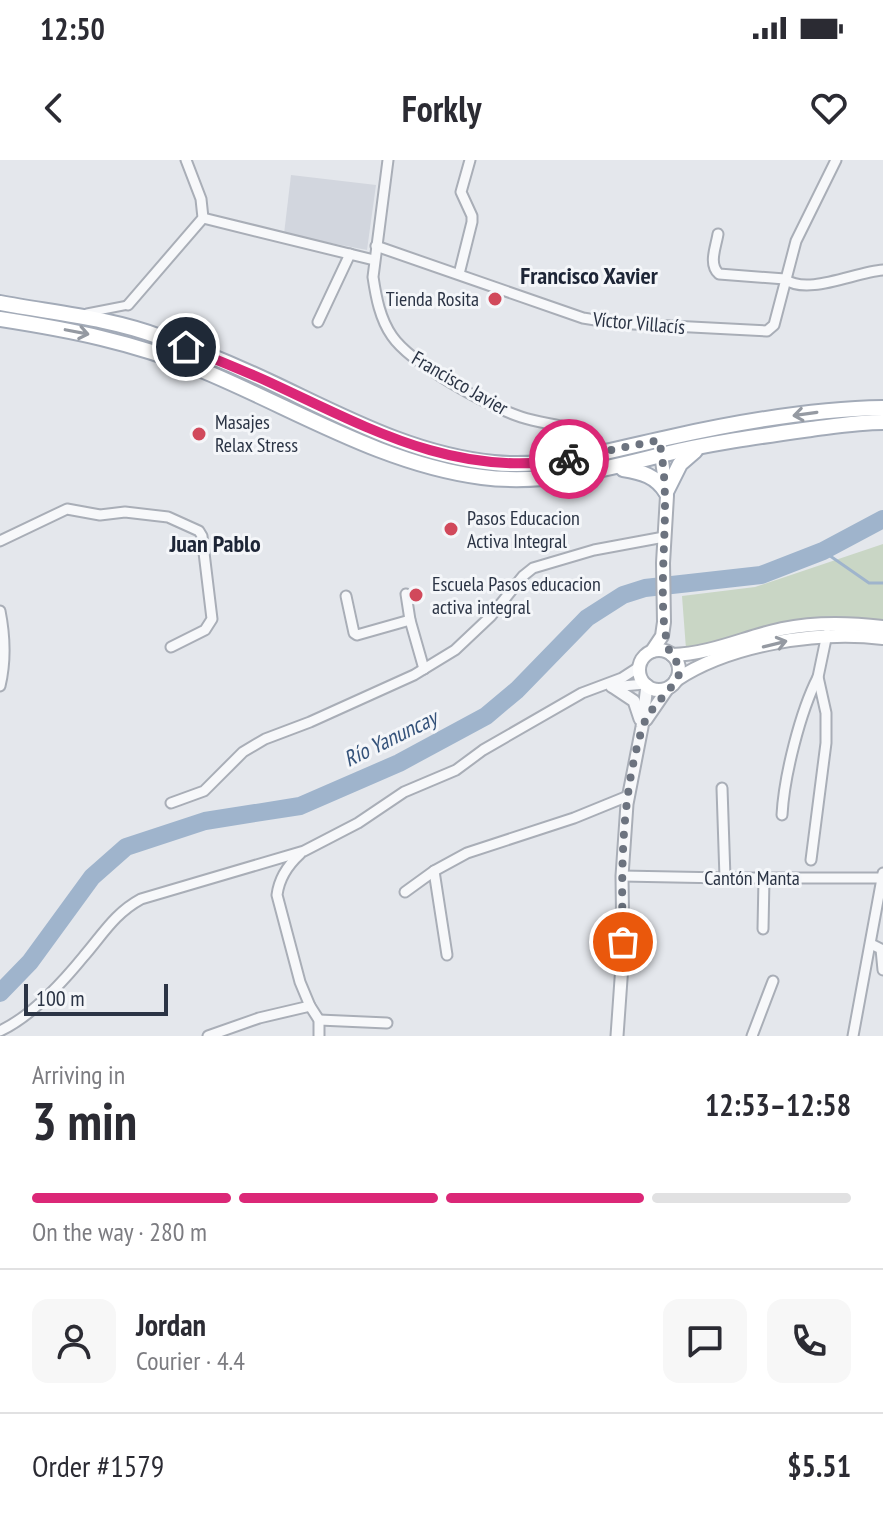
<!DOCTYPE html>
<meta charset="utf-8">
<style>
body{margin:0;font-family:"PT Sans Narrow",sans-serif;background:#f7f7f7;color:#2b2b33;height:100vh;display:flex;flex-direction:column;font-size:30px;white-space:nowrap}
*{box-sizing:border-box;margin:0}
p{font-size:26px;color:#7c7c81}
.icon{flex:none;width:44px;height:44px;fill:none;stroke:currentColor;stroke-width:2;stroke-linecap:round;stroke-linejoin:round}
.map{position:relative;height:876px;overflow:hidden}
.drawer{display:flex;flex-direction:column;background:#fff;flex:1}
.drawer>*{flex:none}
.scale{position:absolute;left:24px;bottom:20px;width:144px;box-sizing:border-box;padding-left:8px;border:4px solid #2b3445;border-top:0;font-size:22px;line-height:28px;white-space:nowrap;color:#2b3445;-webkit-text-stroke:6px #f4f6f9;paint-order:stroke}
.pin{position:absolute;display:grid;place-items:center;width:68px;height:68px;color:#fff;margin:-34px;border:4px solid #fff;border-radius:50%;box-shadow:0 2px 8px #0007}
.courier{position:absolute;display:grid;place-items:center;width:80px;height:80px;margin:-40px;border:6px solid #db2777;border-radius:50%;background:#fff;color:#222;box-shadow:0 2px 10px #0007}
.summary em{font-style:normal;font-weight:600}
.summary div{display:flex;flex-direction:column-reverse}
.summary{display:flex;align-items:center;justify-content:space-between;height:136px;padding:0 32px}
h1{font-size:52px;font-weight:600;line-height:60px}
.bar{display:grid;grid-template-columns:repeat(4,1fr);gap:12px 8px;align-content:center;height:96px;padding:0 32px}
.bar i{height:10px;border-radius:6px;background:#e1e1e2}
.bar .current{background:#db2777}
.bar p{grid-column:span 4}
.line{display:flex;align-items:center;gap:20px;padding:0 32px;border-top:2px solid #e1e1e2}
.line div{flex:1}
.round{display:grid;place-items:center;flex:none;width:84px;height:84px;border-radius:16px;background:#f7f7f7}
.status{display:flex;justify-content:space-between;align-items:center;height:56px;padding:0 40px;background:#fff;direction:ltr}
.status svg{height:22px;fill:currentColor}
header{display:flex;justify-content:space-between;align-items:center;height:104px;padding:0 32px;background:#fff;font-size:36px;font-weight:600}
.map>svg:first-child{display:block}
</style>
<div class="status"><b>12:50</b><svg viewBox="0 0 49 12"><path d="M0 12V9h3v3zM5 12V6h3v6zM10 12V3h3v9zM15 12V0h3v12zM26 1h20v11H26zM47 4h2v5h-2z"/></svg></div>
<header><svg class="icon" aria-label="back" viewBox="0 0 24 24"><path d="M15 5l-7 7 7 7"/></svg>Forkly<svg class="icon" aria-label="heart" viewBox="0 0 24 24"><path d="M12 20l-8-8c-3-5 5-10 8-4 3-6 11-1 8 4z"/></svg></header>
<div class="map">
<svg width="883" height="876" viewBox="0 0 883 876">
<rect width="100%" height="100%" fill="#e4e7ec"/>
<!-- built -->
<path fill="#d2d6de" d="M291 15 376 25 367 90 284 74Z"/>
<!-- green -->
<path fill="#c9d6c5" d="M883 384V463L780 462 686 489 682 436 755 427Z"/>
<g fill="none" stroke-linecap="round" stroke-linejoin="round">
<!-- stream -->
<path stroke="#9fb4cc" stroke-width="3" d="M823 391 869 423H883"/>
<!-- river -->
<path stroke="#9fb4cc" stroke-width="18" d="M0 833 30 802 92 717 126 687 205 661 300 646 399 603 486 556 517 530 587 458 623 435 645 428 761 415 823 391 883 359"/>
<!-- pedestrian casing -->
<g stroke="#a9aeb7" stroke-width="11">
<path id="pedestrian" d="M87 153 128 145"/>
</g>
<!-- minor casing -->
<g stroke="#a9aeb7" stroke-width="13">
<g id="minor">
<path d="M388 0 373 117C376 137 380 159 392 176 411 204 488 246 521 257 536 262 554 264 569 268"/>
<path d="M203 58 374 100"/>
<path d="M718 74C716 87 708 104 719 114L785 119C807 136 855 112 883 110"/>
<path d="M376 86 583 158 614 163 767 171 774 165 796 81 836 0"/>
<path d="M459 114 472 62V56L461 32 470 0"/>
<path d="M128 145 203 58 201 39 186 0"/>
<path d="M318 162 350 94"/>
<path d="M0 381 67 349 100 355 125 352 168 357 199 371 202 376 212 459 205 470 171 487"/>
<path d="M406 434 410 460 424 509"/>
<path d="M346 436 354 473 357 475 410 460"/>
<path d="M0 451C5 476 6 501 0 526"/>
<path d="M611 527 645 524"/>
<path d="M722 628 725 718"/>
<path d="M171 643 204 631 243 592 265 579 310 562 414 515 455 490 491 456 523 416 533 408 594 390 664 377"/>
<path d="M782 655C784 617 800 552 818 517"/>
<path d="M300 694C288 705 279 719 277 735L300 822 310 846"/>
<path d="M811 700 826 583V553L818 517 827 474"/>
<path d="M434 711 447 795"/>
<path d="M622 716 725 718H883"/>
<path d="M405 732 434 711 467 693 574 658 628 636"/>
<path d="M763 769 764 718"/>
<path d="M871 784 881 789 883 810"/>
<path d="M319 860 387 863"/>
<path d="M0 871C32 856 62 823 84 796 103 774 115 753 141 739L304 691 358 663 404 632 456 610 483 590 582 533 622 518 639 507"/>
<path d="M208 876 259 858 310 846 319 860V876"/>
<path d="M752 876 773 821"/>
<path d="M853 876 883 713"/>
</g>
</g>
<!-- tertiary casing -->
<g stroke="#a9aeb7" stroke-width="15">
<g id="tertiary">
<path d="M613 527 634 541 640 559"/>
<path d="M646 560 668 528"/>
<path d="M617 876 623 791 622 716 627 644 642 567 647 525"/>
</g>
</g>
<!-- secondary casing -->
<g stroke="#a9aeb7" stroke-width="16">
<g id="secondary">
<circle cx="659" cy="510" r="20"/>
<path d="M652 491 662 476 664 462 663 403 667 336 659 280"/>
<path d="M672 495C711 494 745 477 782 469 816 462 850 463 883 467"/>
<path d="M676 520C730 484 819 470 883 478"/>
</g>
</g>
<!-- primary casing -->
<g stroke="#a3abb8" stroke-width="18">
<g id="primary">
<path d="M0 143C53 153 110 158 160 177 198 190 236 206 272 223 344 257 413 295 494 303 552 309 610 290 667 278 738 262 811 249 883 248"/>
<path d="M0 159C71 170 132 182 199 209 292 247 381 304 482 317 542 325 603 310 661 295 710 283 761 276 811 269 835 266 859 262 883 262"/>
<path d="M623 309C642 312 656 316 666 332"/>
<path d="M666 332 680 304 695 291"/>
</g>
</g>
<!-- pedestrian -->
<use href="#pedestrian" stroke="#f7f8fa" stroke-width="7"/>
<!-- minor -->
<use href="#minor" stroke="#f7f8fa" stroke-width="9"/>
<!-- tertiary -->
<use href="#tertiary" stroke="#f7f8fa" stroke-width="11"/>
<!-- secondary -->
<use href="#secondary" stroke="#fff" stroke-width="12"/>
<!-- primary -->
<use href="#primary" stroke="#fff" stroke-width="14"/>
</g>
<!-- one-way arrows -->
<defs><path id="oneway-shaft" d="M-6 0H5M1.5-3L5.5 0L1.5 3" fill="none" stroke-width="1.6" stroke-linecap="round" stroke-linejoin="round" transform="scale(2)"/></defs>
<g stroke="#959aa2">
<use href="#oneway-shaft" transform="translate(77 172) rotate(11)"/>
<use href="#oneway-shaft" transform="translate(805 254) rotate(172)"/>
<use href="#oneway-shaft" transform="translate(775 484) rotate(-14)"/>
</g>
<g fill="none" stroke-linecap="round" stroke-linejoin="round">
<!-- done -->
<path stroke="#6c737f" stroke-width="8" stroke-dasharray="0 14.4" d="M569 299 659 280C672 341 659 401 664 463 665 471 667 485 670 493 674 500 681 504 679 514 676 527 648 547 642 569 621 638 621 711 623 782"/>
<!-- route -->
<path stroke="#db2777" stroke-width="10" d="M186 187C214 199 243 210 271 223 368 268 457 319 569 299"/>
</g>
<!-- markers -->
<g fill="#d1495b" stroke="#f4f6f9" stroke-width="3">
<circle cx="495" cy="139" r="8"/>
<circle cx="199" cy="274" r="8"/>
<circle cx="451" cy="369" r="8"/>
<circle cx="416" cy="435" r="8"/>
</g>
<g text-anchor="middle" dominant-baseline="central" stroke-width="6" stroke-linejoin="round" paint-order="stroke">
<!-- poi labels -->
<g font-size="20" fill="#2b3445" stroke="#f4f6f9" text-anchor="start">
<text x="479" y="139" text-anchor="end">Tienda Rosita</text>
<text x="215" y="262">Masajes<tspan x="215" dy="23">Relax Stress</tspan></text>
<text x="467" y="358">Pasos Educacion<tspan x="467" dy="23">Activa Integral</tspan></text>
<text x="432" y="424">Escuela Pasos educacion<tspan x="432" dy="23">activa integral</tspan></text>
</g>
<!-- street labels -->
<g font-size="20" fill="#2b3445" stroke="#f4f6f9">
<text transform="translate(639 163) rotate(5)">Víctor Villacís</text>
<text transform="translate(460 223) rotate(30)">Francisco Javier</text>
<text x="752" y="718">Cantón Manta</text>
</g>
<!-- water labels -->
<g font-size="22" font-style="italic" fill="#34527a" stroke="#f4f6f9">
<text transform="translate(390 578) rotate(-26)">Río Yanuncay</text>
</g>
<!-- quarter labels -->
<g font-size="24" font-weight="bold" fill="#1d2536" stroke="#f4f6f9">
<text x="589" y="115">Francisco Xavier</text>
<text x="215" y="383">Juan Pablo</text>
</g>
</g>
</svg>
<div class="scale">100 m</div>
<div class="pin" style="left:623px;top:782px;background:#ea580c"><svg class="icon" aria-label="bag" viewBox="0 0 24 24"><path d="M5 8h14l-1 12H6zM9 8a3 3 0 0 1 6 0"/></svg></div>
<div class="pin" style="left:186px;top:187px;background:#1f2937"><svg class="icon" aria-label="home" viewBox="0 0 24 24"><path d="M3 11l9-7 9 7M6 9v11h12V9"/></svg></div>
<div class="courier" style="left:569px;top:299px"><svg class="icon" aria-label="bike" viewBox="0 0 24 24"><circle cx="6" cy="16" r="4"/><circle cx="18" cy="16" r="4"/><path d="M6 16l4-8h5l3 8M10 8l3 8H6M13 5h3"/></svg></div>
</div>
<section class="drawer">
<div class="summary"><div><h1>3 min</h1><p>Arriving in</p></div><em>12:53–12:58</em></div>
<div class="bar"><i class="current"></i><i class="current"></i><i class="current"></i><i></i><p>On the way · 280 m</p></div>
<div class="line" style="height:144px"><a class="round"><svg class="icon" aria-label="person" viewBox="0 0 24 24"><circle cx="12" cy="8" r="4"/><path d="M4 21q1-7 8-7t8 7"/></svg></a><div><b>Jordan</b><p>Courier · 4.4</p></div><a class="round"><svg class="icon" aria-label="chat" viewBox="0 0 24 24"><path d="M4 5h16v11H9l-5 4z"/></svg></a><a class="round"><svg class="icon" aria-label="phone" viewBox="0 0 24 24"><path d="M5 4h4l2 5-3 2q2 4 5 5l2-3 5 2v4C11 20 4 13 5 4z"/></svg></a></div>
<div class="line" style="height:104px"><div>Order #1579</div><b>$5.51</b></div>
</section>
